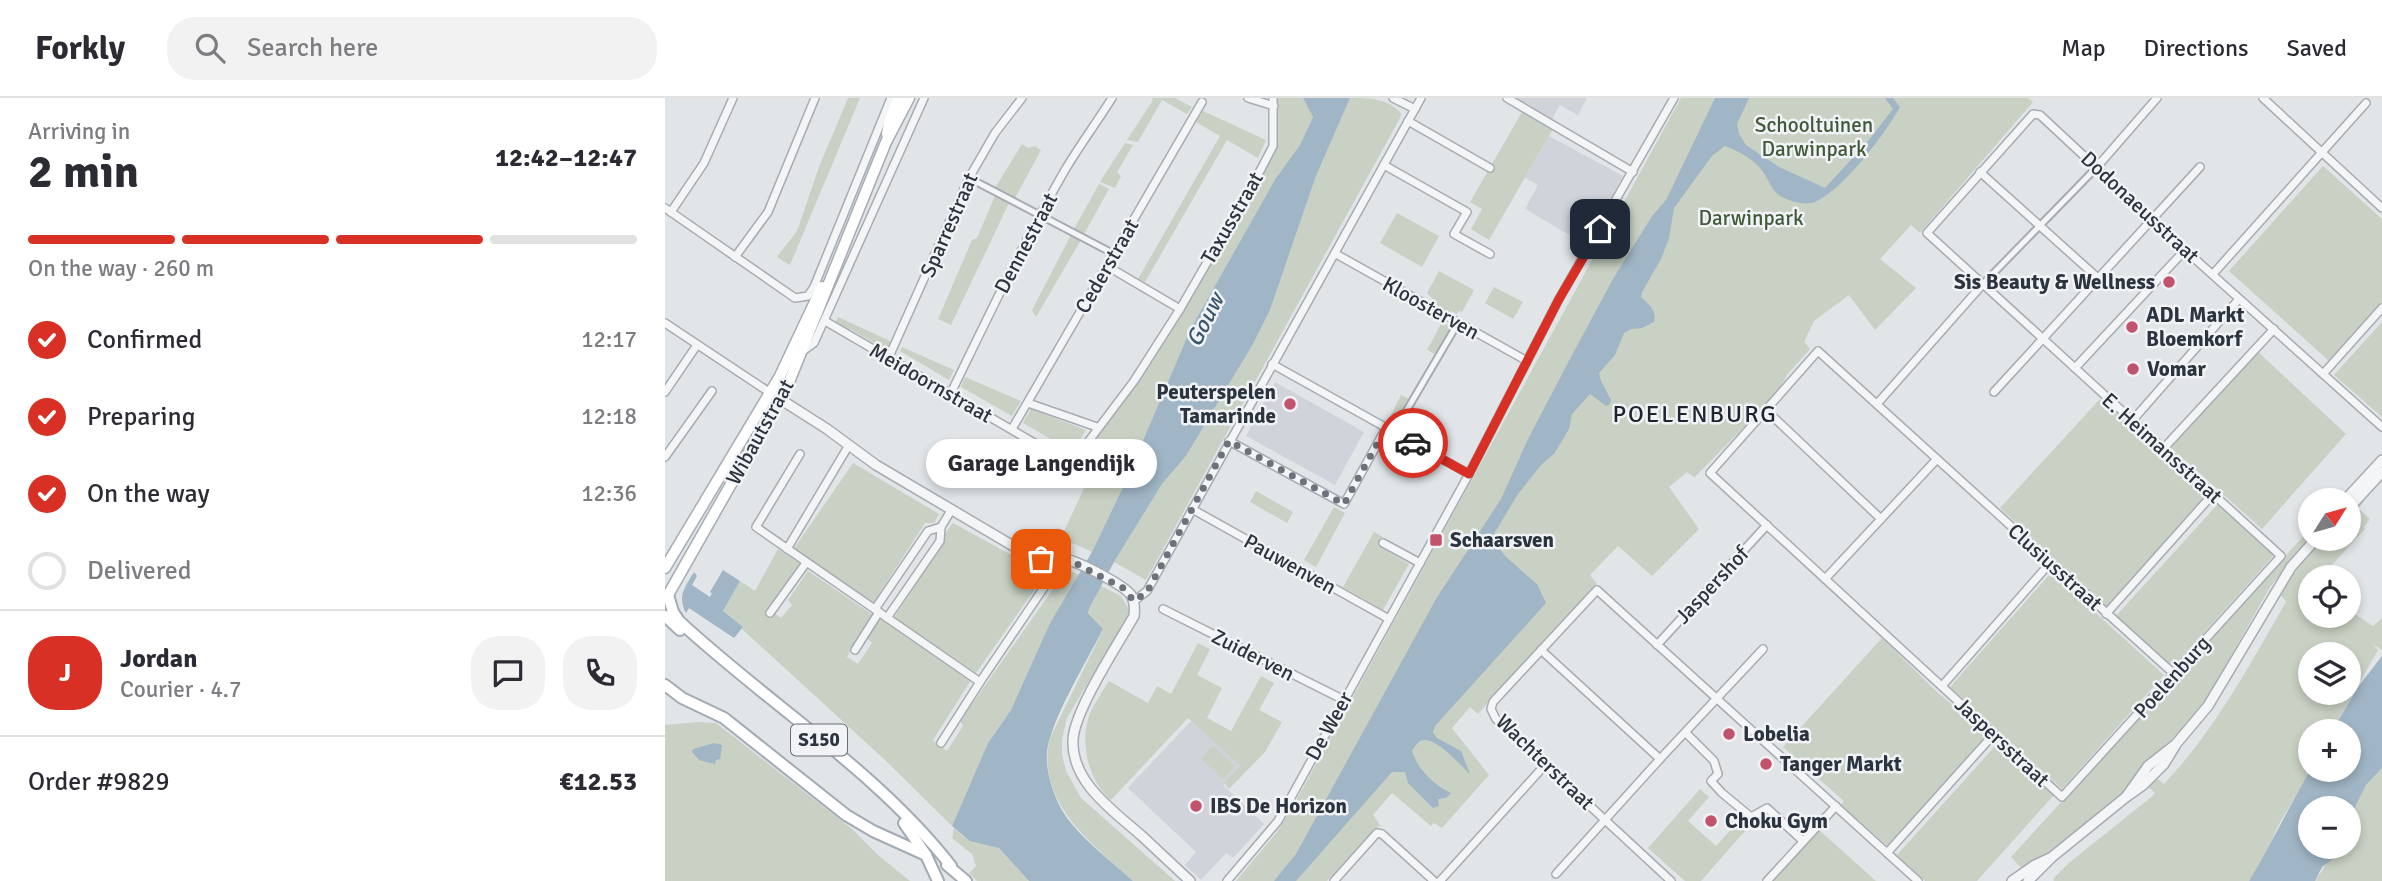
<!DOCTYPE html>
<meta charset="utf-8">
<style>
body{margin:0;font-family:Signika,sans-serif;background:#f2f2f3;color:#2b2b33;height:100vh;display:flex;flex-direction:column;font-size:26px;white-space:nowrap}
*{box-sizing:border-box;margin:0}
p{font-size:23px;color:#7c7c81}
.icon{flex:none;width:38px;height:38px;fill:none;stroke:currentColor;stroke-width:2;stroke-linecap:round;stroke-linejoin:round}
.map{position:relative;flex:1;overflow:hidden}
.details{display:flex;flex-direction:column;background:#fff;width:665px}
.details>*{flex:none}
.needle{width:46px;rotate:53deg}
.tools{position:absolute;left:1633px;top:390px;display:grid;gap:14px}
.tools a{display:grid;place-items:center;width:63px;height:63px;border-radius:50%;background:#fff;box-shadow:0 4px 10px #0003;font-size:35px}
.pin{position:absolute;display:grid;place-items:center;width:60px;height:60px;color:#fff;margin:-30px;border-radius:14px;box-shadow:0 4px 10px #0006}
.courier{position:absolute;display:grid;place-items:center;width:70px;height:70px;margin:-35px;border:5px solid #d93025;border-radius:50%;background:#fff;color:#222;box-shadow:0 2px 9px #0007}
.bubble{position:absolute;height:49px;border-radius:24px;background:#fff;box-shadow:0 4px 10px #0003;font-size:23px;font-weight:700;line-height:49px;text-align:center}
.summary em{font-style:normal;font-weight:700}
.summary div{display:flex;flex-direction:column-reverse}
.summary{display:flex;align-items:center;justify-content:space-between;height:119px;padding:0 28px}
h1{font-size:46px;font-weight:700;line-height:52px}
.bar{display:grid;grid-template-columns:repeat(4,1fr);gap:10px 7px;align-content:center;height:84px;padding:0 28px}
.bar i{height:9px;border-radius:5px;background:#e1e1e2}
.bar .current{background:#d93025}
.bar p{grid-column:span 4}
.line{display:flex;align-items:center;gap:18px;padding:0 28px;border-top:2px solid #e1e1e2}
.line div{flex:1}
.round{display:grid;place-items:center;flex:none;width:74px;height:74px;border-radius:28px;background:#f2f2f3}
ol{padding:0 28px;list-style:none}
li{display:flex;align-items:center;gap:21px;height:77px}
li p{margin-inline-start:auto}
li .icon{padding:7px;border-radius:50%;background:#d93025;color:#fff;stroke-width:4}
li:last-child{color:#7c7c81}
li i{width:38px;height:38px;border:4px solid #e1e1e2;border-radius:50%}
header{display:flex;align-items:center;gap:42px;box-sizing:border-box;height:98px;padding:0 35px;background:#fff;border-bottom:2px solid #e1e1e2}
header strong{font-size:33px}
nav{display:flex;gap:38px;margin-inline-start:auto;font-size:24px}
.search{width:490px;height:63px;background:#f2f2f3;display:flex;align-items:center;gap:18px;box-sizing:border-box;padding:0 24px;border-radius:28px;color:#7c7c81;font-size:26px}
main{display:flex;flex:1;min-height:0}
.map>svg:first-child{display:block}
</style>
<header>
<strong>Forkly</strong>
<div class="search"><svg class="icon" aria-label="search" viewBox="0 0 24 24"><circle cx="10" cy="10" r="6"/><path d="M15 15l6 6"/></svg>Search here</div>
<nav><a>Map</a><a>Directions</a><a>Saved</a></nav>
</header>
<main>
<section class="details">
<div class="summary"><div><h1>2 min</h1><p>Arriving in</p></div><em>12:42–12:47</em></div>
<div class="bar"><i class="current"></i><i class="current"></i><i class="current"></i><i></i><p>On the way · 260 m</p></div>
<ol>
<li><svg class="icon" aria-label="check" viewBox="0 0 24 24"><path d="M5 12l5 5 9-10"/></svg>Confirmed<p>12:17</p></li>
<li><svg class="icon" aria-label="check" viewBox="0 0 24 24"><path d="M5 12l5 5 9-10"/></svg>Preparing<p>12:18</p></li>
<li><svg class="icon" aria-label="check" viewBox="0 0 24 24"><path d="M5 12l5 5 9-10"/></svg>On the way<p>12:36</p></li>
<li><i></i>Delivered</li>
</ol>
<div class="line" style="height:126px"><b class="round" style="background:#d93025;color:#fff">J</b><div><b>Jordan</b><p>Courier · 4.7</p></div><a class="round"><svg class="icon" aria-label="chat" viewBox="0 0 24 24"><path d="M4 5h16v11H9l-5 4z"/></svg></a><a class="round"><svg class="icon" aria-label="phone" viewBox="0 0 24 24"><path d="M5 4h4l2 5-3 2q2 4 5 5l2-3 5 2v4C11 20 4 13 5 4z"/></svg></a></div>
<div class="line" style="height:91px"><div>Order #9829</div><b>€12.53</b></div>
</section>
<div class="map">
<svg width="1717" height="783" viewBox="0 0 1717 783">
<rect width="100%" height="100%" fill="#e1e5e8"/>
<!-- built -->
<g fill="#d0d4da">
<path d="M851 0H922L913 17 895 7 887 21Z"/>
<path d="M884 38 958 78 920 146 860 111 873 87 860 80Z"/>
<path d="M610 284 699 334 670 387 581 338Z"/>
<path d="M526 623 575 668 558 687 599 726 568 760 561 755 536 782 520 767 531 754 463 690Z"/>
</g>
<!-- green -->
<g fill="#c8d1c3" fill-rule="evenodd">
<path d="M183 0H195L125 167 112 159 132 133 154 69Z"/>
<path d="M487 0H510L527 9 522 16 497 2 473 44 462 42 488 2Z"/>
<path d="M613 0H638L648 19 635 47 611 80 526 230 459 387 427 454 410 446 394 444 420 388 400 376 420 356 486 264 542 163 587 93 612 45Z"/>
<path d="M685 0C705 0 721 0 736 15L735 20 481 482 449 464 497 386 521 358 588 246 605 212 651 78Z"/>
<path d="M1016 0H1363L1368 4 1255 135 1246 127 1215 161 1251 190 1210 232 1184 197 1149 223 1139 244 1145 251 1122 277 1113 294 1031 378 1029 379 1022 374 1004 389 1034 431 987 478 953 448 925 477 932 486 813 616 805 609 787 630 824 677 777 730 769 725 766 728 727 695 708 717 715 727 662 783H571L612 734 627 710Z"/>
<path d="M538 13 601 42 593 60 562 42 480 184 473 181 555 38 531 24Z"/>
<path d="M857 14 888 31 824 142 806 131 817 111 805 104Z"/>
<path d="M460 45 468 47 452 74 456 78 450 90 435 84Z"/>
<path d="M357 46 363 50 370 48 376 52 350 100 330 90Z"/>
<path d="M1658 68 1717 121V205L1664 263 1564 173Z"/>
<path d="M434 86 444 91 419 136 409 131Z"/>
<path d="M330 98 344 105 286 227 273 221 307 142 312 140Z"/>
<path d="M732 115 774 138 757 169 715 145Z"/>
<path d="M407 135 417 140 371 219 367 212Z"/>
<path d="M774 173 809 192 797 214 794 213 792 216 786 213 784 217 766 206 768 201 762 195Z"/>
<path d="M829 189 858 204 848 221 820 205Z"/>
<path d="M173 219 221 241 226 244 224 248 219 251 185 231 182 233 170 226Z"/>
<path d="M777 224 790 232 776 259 762 252Z"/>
<path d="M1717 224V319L1669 277Z"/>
<path d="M237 249 289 272 284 282 235 253Z"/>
<path d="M1591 252 1681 336 1597 431 1504 348Z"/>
<path d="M300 279 356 303 347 318 296 289Z"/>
<path d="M736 297 750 304 735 332 722 325Z"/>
<path d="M1434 302H1437L1543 399 1442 509 1335 410Z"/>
<path d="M366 311 421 332 407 353 358 325Z"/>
<path d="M188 365 274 416 269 425H260L209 504H203L128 452Z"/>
<path d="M591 393 628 414 622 425 585 404Z"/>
<path d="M1697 400 1700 402 1688 417 1690 419 1695 412 1705 421 1699 429 1700 431 1656 479 1645 480V485L1641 482 1639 483 1645 489V518H1684V512L1708 528 1717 520V552L1707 546 1713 552 1667 633 1645 634V672L1612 730 1601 757 1584 783H1389L1388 781 1405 764 1485 700 1490 695 1482 688 1491 680 1499 686C1550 632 1584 568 1621 504L1614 494 1657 441H1684V415ZM1645 556H1684V595H1645Z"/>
<path d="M1553 406 1609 457 1508 569 1451 518Z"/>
<path d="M669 409 680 415 651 469 639 462Z"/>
<path d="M288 425 376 473 375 484 311 575 229 520 278 445 281 434Z"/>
<path d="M1645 431V440L1605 489 1542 600 1518 630 1484 664 1458 695 1433 717 1395 747 1357 771 1346 759Z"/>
<path d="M709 434 718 439 713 448 744 466 718 512 678 489Z"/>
<path d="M113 451 136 466 106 513 116 520 127 507 123 502 143 473 208 517 182 559 193 566 207 545 202 540 215 520 306 582 268 642 282 653 298 628 295 623 386 494 396 469 414 477 385 525 346 612 323 645 287 728 220 662 77 531 78 529 58 513 75 483 90 493Z"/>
<path d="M1385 476H1388L1499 577 1397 691 1285 589Z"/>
<path d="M436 488 456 498 465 513 402 620 397 641V657L401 673 416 700 510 783H468C426 745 370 704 385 640L438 532 423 514Z"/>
<path d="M1217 540 1272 594 1324 638 1224 749 1176 707 1179 703 1118 649Z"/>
<path d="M533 545 545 551 532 577 557 590 542 620 566 633 596 578 609 585 594 612 617 624 600 654 564 691 559 685 575 668 523 620 446 702C422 682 413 640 427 611 432 602 438 592 444 583L483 605 492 588 506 596Z"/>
<path d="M33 624 51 625 187 731 213 757 245 783H0V627Z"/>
<path d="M1332 646 1389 697 1312 783H1260L1232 757Z"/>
<path d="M548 648 570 668 558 681 536 661Z"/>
<path d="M1717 670V783H1650L1667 758 1670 749H1684V721L1701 687Z"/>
<path d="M1035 691 1044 699 1023 723 1051 748 1072 725 1080 733 1036 783H1020L983 750Z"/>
<path d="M289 730 298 738 334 750 364 783H312L304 775 311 768 307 756 287 740Z"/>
<path d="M1153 731 1211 783H1107Z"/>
</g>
<!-- water -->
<g fill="#a0b5c5">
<path d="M638 0H685L651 78 605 212 588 246 521 358 497 386 449 464 424 511 423 515 438 531C423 561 385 623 382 654 380 675 390 703 402 720 420 744 446 763 468 783H364L334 750 305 743 287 728 323 645 346 612 385 525 427 454 459 387 526 230 611 80 635 47 648 19Z"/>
<path d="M1050 0H1084L1072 26 1074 36 1081 47 1114 69 1160 90 1204 42 1228 11 1220 0H1228L1235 9C1220 36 1178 92 1150 104 1141 108 1122 103 1114 97 1107 92 1103 82 1099 75 1090 62 1074 53 1060 48L1047 58 1009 110 1004 140 996 161 977 194 976 199C984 207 992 212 989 224L977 230 966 231 959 235 950 257 934 275 936 283 946 302 944 307 941 308 925 296 907 316 904 331 889 356 877 366 853 396 830 434 828 443 841 459 872 486 881 505 770 628 768 634 772 640 796 653 805 676C795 667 769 636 755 643 752 645 750 649 747 652 751 670 769 687 786 695L781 700 773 701 774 708 768 710 743 685 740 674H727L631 783H609L631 756 771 501 836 401 863 341 906 259 948 181 987 118 1001 102Z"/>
<path d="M58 472 75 483 58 513 78 529 69 540 24 510 21 515C12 498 20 489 29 474L32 478 27 487 45 499 47 495 45 494Z"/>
<path d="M1717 558V670L1701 687 1684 721V710H1645V749H1670L1668 761 1657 769 1650 783H1584C1606 747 1624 709 1645 672H1684V634L1667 633 1693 589Z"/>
<path d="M49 645 57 647 55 661 51 662 50 666 34 662 27 654 28 651Z"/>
</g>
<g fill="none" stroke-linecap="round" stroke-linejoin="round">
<!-- pedestrian casing -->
<g stroke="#a7acb2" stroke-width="9">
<g id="pedestrian">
<path d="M304 80 449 156"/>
<path d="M1318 186 1432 69"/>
<path d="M729 334 793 225"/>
</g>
</g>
<!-- minor casing -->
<g stroke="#a7acb2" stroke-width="10">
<g id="minor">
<path d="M583 0 609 8"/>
<path d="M728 0 750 11"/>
<path d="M842 0 968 74"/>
<path d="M1598 0 1717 110"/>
<path d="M743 23 825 70"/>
<path d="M719 67 802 114 789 136 825 156"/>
<path d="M1432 69 1492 0"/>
<path d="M1315 74 1434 181"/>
<path d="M0 110 130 200 143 198 149 189 226 0"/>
<path d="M6 114 39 65 68 0"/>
<path d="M671 156 862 263"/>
<path d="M70 159 103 114 150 0"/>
<path d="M442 168 515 211"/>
<path d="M1548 176 1701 5"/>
<path d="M160 223 395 360 405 362 414 356 469 283 515 211 596 71 608 48V0"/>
<path d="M0 225 104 294"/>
<path d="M138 253 149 245 259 0"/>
<path d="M223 261 304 80 330 35 357 0"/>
<path d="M607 266 804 376"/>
<path d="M1410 270 1520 152"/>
<path d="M1658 276 1717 210"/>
<path d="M0 294 32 247"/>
<path d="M1329 294 1535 69"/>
<path d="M285 297C322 221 358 145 400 72 415 47 432 24 447 0"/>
<path d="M363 305 432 329"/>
<path d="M1212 306 1318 186"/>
<path d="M1101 312 1216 421"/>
<path d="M1467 323 1574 201"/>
<path d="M347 331 537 4"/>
<path d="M564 343 679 406 721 330"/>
<path d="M1498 351 1609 231"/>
<path d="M135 356 91 429 315 584 276 645"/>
<path d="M0 359 47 293"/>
<path d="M527 411 724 521"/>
<path d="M718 445 755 465"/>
<path d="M122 451 184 347"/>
<path d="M1160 481 1272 361"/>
<path d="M469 503 482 493C572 328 666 165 756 0"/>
<path d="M210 511 263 433 276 429"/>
<path d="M498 511 679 602"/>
<path d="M105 515 141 465"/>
<path d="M1441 516 1548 396"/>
<path d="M222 520 275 443 276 429 287 411"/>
<path d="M992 547 1102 427"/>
<path d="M190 552 214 514"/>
<path d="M876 552 995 661"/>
<path d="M1509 576 1153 253 1045 375 1397 699 1616 458 1262 135 1368 16 1375 17 1520 152 1717 329"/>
<path d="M315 584 382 485 390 463"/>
<path d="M1277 588 1385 465"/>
<path d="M1021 635 1049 663 1053 676 1046 683 1057 695 1086 719 1102 710 1138 743"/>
<path d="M1222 755 1329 636"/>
<path d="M891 776 995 661 1098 551"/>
<path d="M562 783 613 723 804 376 894 201 1009 0"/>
<path d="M669 783 712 735 717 736 769 783"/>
<path d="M775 783 880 667"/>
<path d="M1006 783 831 621 826 611 828 604 932 492 1253 783"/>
<path d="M1102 783 1171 708"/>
</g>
</g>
<!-- tertiary casing -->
<g stroke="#a7acb2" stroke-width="12">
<g id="tertiary">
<path d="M104 294 162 331 211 367 360 455C375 463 387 460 403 462 414 464 459 487 466 497 470 504 470 510 469 518 453 546 409 613 408 642 406 685 450 714 478 739 494 754 509 768 525 783"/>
<path d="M1680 402 1717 362"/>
<path d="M1684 410 1717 374"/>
<path d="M1461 699 1483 668 1511 646 1543 608 1626 469 1651 441"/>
<path d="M1347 783 1370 767 1385 760"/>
<path d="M1363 783 1387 759 1461 699 1478 687 1499 666 1510 648"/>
</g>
</g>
<!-- secondary casing -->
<g stroke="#a7acb2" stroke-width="13">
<g id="secondary">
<path d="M222 36 225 21 234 0"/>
<path d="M0 470 115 278 157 189"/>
<path d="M3 497 124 284 221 44 244 0"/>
</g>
</g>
<!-- primary casing -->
<g stroke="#a2aab3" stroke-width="14">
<g id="primary">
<path d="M3 497 8 514 14 523C102 605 212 673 286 768"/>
<path d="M0 518 15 532"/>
<path d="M0 587 17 600 59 620 181 717 208 733 261 757"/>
<path d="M239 725 261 757 273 783"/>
<path d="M282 767 301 783"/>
</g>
</g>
<!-- pedestrian -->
<use href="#pedestrian" stroke="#f4f5f7" stroke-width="5"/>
<!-- minor -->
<use href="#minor" stroke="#f4f5f7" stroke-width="7"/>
<!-- tertiary -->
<use href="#tertiary" stroke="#f4f5f7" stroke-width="9"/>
<!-- secondary -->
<use href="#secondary" stroke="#fff" stroke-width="10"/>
<!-- primary -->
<use href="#primary" stroke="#fff" stroke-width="10"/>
</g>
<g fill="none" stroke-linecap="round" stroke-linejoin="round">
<!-- done -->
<path stroke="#6b727a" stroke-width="7" stroke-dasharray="0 12.6" d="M376 461 408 464 458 490 469 503 482 494 564 343 679 406 721 330 748 345"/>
<!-- route -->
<path stroke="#d93025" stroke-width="9" d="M748 345 804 376 894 201 935 131"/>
</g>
<!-- markers -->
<g fill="#c1536d" stroke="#f1f3f6" stroke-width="2.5">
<circle cx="1504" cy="184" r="7"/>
<circle cx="1467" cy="229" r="7"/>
<circle cx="1468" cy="271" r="7"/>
<circle cx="625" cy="306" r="7"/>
<rect x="764" y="435" width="14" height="14" rx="3.5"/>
<circle cx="1064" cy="636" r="7"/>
<circle cx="1101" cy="666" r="7"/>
<circle cx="531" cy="708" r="7"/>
<circle cx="1046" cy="723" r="7"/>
</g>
<g text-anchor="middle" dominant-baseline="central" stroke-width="5" stroke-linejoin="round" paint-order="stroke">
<!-- shield labels -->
<rect fill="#f1f3f6" stroke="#666d76" stroke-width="2" x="126" y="626.5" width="56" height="31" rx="5"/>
<g font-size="19" font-weight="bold" fill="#2b343f">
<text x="154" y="642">S150</text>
</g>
<!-- park labels -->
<g font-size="21" fill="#42593a" stroke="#f1f3f6">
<text x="1149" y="27">Schooltuinen<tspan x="1149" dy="24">Darwinpark</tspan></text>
<text x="1086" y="120">Darwinpark</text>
</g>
<!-- street labels -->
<g font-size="21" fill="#2b343f" stroke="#f1f3f6">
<text transform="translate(1475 109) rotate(43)">Dodonaeusstraat</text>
<text transform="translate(567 120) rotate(-60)">Taxusstraat</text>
<text transform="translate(284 127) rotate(-66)">Sparrestraat</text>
<text transform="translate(361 145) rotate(-62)">Dennestraat</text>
<text transform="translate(442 168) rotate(-60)">Cederstraat</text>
<text transform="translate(766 210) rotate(29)">Kloosterven</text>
<text transform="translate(266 285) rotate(30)">Meidoornstraat</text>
<text transform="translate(95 334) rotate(-61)">Wibautstraat</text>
<text transform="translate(1497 350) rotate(42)">E. Heimansstraat</text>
<text transform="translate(625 466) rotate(29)">Pauwenven</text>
<text transform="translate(1390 469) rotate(42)">Clusiusstraat</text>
<text transform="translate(1047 487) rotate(-47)">Jaspershof</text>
<text transform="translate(588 557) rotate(27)">Zuiderven</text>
<text transform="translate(1507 579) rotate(-48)">Poelenburg</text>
<text transform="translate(664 628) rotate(-61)">De Weer</text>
<text transform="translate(1337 644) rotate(43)">Jaspersstraat</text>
<text transform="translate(880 664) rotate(44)">Wachterstraat</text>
</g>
<!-- poi labels -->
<g font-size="21" font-weight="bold" fill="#2b343f" stroke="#f1f3f6" text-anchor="start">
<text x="1490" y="184" text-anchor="end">Sis Beauty &amp; Wellness</text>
<text x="1481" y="217">ADL Markt<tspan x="1481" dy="24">Bloemkorf</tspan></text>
<text x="1482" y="271">Vomar</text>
<text x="611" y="294" text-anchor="end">Peuterspelen<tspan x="611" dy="24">Tamarinde</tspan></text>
<text x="785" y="442">Schaarsven</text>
<text x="1078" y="636">Lobelia</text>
<text x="1115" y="666">Tanger Markt</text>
<text x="545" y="708">IBS De Horizon</text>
<text x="1060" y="723">Choku Gym</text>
</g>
<!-- water labels -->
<g font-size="23" font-style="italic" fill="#39566f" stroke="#f1f3f6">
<text transform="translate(540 222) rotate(-63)">Gouw</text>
</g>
<!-- quarter labels -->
<g font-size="24" letter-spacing="2" fill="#1d252f" stroke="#f1f3f6">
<text x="1030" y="316">POELENBURG</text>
</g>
</g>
</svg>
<div class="tools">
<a><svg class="needle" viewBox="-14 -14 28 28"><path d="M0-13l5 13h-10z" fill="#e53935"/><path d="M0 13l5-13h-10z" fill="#7c7c81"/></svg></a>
<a><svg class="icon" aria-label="locate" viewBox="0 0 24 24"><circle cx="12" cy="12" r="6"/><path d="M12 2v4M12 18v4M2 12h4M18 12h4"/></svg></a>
<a><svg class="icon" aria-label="layers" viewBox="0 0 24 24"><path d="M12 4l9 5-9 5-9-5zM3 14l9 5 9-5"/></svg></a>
<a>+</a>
<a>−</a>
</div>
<div class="pin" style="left:376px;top:461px;background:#ea580c"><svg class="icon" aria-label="bag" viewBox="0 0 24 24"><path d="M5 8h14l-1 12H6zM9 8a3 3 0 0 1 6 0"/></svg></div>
<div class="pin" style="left:935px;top:131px;background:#1f2937"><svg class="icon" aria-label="home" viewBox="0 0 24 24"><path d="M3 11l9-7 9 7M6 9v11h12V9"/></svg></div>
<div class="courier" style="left:748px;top:345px"><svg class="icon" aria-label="car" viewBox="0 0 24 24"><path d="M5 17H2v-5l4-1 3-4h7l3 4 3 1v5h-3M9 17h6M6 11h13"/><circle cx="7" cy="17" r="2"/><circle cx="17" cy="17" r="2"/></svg></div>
<div class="bubble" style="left:261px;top:341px;width:231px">Garage Langendijk</div>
</div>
</main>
